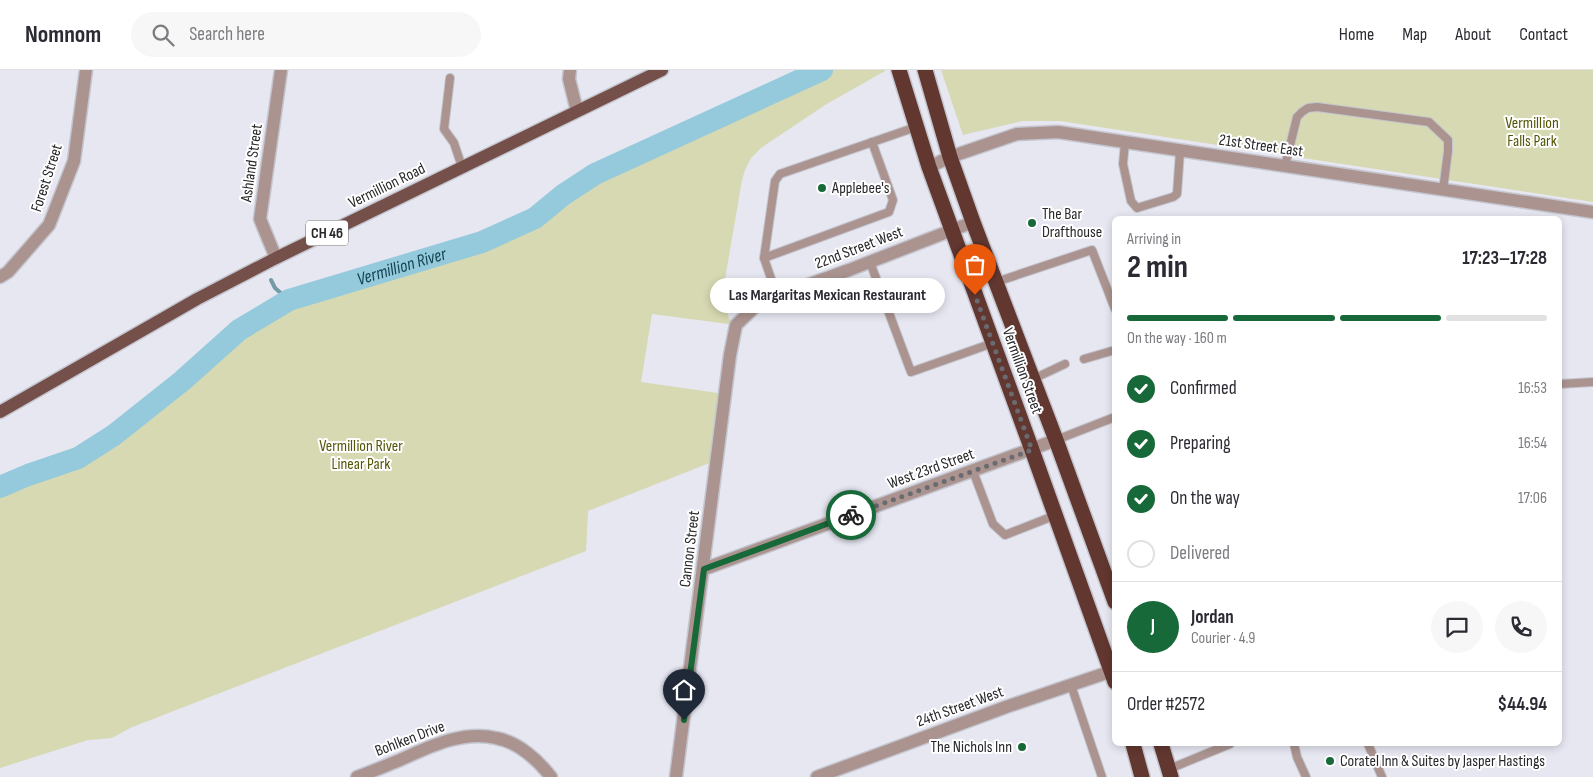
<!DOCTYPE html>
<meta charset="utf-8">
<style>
body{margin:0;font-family:"Sofia Sans Condensed",sans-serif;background:#f7f7f7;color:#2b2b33;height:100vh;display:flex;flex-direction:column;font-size:19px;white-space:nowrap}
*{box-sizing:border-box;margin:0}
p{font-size:16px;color:#7c7c81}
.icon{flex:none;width:28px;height:28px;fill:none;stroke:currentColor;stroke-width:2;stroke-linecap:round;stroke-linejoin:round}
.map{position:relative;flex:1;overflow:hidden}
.sheet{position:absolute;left:1112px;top:146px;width:450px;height:530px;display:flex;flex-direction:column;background:#fff;border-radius:8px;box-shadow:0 2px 8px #0003}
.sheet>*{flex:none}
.pin{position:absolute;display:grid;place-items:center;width:42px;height:42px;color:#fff;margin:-51px -21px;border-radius:50% 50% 50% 0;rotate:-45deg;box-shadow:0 0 5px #0007}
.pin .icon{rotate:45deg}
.courier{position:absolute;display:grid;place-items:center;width:50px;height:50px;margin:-25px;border:4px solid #186939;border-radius:50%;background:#fff;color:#222;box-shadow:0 1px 6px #0007}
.bubble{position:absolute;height:35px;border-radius:18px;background:#fff;box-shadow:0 2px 8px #0003;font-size:16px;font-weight:700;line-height:35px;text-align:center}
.overview em{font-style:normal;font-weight:700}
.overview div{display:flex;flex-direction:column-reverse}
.overview{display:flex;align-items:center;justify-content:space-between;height:85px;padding:0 15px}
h1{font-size:32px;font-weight:700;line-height:38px}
.bar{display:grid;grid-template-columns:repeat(4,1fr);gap:8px 5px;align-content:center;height:60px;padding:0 15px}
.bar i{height:6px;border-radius:4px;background:#e1e1e2}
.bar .selected{background:#186939}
.bar p{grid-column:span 4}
.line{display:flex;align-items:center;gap:12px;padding:0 15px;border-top:1px solid #e1e1e2}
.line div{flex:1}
.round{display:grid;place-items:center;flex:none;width:52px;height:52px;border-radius:26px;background:#f7f7f7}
ol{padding:0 15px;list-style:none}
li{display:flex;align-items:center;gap:15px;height:55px}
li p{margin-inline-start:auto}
li .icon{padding:5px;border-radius:50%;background:#186939;color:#fff;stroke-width:4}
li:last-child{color:#7c7c81}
li i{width:28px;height:28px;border:2px solid #e1e1e2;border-radius:50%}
header{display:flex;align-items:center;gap:30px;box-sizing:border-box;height:70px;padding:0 25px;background:#fff;border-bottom:1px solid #e1e1e2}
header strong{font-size:24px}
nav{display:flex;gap:28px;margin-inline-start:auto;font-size:18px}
.search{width:350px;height:45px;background:#f7f7f7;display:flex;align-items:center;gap:12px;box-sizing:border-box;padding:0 18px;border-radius:28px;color:#7c7c81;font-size:19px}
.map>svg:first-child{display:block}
</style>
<header>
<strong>Nomnom</strong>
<div class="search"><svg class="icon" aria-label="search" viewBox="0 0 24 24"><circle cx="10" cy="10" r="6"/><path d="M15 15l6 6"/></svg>Search here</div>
<nav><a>Home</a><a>Map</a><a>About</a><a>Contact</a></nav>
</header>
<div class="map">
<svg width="1593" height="707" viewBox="0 0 1593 707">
<rect width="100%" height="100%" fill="#e6e7f1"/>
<!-- green -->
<g fill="#d7d9b2">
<path d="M822 0H885V1L825 35 761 78 751 88 745 100 742 110 724 215 725 230 729 249 736 255 652 244 641 312 725 324 717 390 588 441 586 481 130 658 112 668 88 670 0 698V417L28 405 78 388 114 365 182 311 239 260 289 230 482 172 535 148 563 125 595 104Z"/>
<path d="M941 0H1593V132L1060 51H1022L963 65Z"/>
</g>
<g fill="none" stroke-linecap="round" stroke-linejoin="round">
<!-- stream -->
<path stroke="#7499a7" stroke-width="4" d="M271 210 275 218 289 230"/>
<!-- river -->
<path stroke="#94cadc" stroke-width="22" id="s1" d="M0 417 28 405 78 388 114 365 182 311 239 260 289 230 482 172 535 148 563 125 595 104 822 0"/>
<!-- lane casing -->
<g stroke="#c4c5ce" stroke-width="10">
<g id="lane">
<path d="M450 8 444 59 454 73 462 97"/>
<path d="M1125 72 1123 94 1131 131 1137 138 1173 127 1177 124 1180 81"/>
<path d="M1285 96 1297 47 1302 42 1308 38 1317 37 1429 52 1448 70V81L1443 120"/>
<path d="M764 188 889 142 893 130 872 72"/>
<path d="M870 192 911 302 993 273"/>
<path d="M996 212 1092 180 1115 239"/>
<path d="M777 226 764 188 775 111 780 104 916 57"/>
<path d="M1084 289 1115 280"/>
<path d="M1033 309 1065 294"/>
<path d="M1560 314 1593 312"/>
<path d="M1056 370 1115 347"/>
<path d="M973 401 993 454 1005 465 1056 445"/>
<path d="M1071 615 1102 707"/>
<path d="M1294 674 1297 687 1306 707"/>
<path d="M1368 674 1382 707"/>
<path d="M1169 699 1230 674"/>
</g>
</g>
<!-- street casing -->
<g stroke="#c4c5ce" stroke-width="15">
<g id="street">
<path d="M570 0 569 9 577 41"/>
<path d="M929 97 950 87 1017 64 1058 62 1593 142"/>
<path d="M276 188 260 149 281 0"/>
<path d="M0 207 8 202 49 155 74 91 86 0"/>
<path d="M704 499 1056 370"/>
<path d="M357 707C371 702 385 696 400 690 429 677 462 660 496 668 518 672 538 690 551 707"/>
<path d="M676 707 730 285 736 255 760 232 849 200 973 152"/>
<path d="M817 707 1006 637 1115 600"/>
</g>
</g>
<!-- primary casing -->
<g stroke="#c4c5ce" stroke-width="15">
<path id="primary" d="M0 342 197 229 276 188 662 0"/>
</g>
<!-- highway casing -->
<g stroke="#c4c5ce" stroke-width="18">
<g id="highway">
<path d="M899 0 929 97 1032 380 1115 612"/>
<path d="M925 0 950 87 973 152 1056 370 1115 532"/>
<path d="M1133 674 1142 707"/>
<path d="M1161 674 1171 707"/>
</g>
</g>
<!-- lane -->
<use href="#lane" stroke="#ab9490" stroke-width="8"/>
<!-- street -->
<use href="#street" stroke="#ab9490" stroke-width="12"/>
<!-- primary -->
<use href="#primary" stroke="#754f49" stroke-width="12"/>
<!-- highway -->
<use href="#highway" stroke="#613730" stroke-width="15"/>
</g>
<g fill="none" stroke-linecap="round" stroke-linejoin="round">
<!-- done -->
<path stroke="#6a6b71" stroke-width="5" stroke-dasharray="0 9" d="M851 445 1032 380 975 225"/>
<!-- route -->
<path stroke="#186939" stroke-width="6" d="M684 650 704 499 851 445"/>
</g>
<!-- markers -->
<g fill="#186939" stroke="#fff" stroke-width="2">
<circle cx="822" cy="118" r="5"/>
<circle cx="1032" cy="153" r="5"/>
<circle cx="1022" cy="677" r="5"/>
<circle cx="1330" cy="691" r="5"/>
</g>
<g text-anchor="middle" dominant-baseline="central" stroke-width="4" stroke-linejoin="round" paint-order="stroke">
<!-- shield labels -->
<rect fill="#fff" stroke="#68686b" stroke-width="1" x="306" y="150.5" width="42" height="25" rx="4"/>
<g font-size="15" font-weight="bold" fill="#28282c">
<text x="327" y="163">CH 46</text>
</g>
<!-- park labels -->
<g font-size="16" fill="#545507" stroke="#fff">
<text x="1532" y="53">Vermillion<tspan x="1532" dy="18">Falls Park</tspan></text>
<text x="361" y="376">Vermillion River<tspan x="361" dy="18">Linear Park</tspan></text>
</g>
<!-- street labels -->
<g font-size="16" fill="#28282c" stroke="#fff">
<text transform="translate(1261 76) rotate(8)">21st Street East</text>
<text transform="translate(252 93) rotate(-82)">Ashland Street</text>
<text transform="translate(47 108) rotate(-72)">Forest Street</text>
<text transform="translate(387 116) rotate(-26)">Vermillion Road</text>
<text transform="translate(859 178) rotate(-21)">22nd Street West</text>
<text transform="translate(1022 301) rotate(70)">Vermillion Street</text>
<text transform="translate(931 399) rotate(-20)">West 23rd Street</text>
<text transform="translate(690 479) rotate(-83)">Cannon Street</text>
<text transform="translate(960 637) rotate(-20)">24th Street West</text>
<text transform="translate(410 669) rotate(-21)">Bohlken Drive</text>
</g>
<!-- poi labels -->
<g font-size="16" fill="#28282c" stroke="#fff" text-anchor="start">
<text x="832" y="118">Applebee's</text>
<text x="1042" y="144">The Bar<tspan x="1042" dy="18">Drafthouse</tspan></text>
<text x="1012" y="677" text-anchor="end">The Nichols Inn</text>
<text x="1340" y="691">Coratel Inn &amp; Suites by Jasper Hastings</text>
</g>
<!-- water labels -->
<g font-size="18" font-style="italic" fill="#144451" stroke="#fff">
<text stroke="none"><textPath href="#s1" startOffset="465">Vermillion River</textPath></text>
</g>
</g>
</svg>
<div class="pin" style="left:975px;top:225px;background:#ea580c"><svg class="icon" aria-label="bag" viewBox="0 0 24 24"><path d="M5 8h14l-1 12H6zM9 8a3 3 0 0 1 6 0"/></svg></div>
<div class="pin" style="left:684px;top:650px;background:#1f2937"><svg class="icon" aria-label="home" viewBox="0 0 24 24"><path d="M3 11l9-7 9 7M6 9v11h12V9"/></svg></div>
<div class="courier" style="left:851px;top:445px"><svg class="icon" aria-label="bike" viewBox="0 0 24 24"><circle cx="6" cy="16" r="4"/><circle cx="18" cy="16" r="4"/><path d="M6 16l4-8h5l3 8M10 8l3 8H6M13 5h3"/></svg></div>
<div class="bubble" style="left:710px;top:208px;width:235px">Las Margaritas Mexican Restaurant</div>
<section class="sheet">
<div class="overview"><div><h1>2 min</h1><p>Arriving in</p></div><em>17:23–17:28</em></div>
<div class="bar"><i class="selected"></i><i class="selected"></i><i class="selected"></i><i></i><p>On the way · 160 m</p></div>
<ol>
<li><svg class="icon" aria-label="check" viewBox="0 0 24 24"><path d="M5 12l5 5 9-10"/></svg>Confirmed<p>16:53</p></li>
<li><svg class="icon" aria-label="check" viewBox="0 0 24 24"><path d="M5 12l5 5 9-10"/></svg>Preparing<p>16:54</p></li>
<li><svg class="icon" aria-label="check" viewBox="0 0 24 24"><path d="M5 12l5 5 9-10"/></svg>On the way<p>17:06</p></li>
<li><i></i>Delivered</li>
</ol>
<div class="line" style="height:90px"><b class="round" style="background:#186939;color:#fff">J</b><div><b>Jordan</b><p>Courier · 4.9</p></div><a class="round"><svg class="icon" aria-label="chat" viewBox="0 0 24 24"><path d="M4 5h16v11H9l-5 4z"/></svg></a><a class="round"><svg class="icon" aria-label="phone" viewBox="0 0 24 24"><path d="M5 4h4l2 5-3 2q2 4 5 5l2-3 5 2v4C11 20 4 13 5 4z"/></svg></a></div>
<div class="line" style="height:65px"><div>Order #2572</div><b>$44.94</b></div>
</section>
</div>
